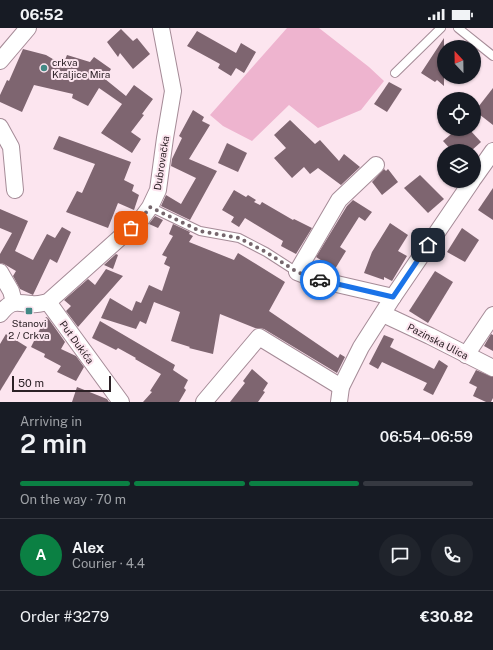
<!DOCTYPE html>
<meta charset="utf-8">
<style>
body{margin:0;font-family:"Public Sans",sans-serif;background:#20242c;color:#f1f3f6;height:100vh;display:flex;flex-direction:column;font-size:15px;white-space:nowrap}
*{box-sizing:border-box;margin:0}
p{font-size:13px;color:#9ea1a6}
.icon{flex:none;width:22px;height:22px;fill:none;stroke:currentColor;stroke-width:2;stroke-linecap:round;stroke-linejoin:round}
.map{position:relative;height:374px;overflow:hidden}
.details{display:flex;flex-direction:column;background:#171b24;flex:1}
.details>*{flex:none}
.needle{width:26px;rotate:338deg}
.buttons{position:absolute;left:437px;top:12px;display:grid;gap:8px}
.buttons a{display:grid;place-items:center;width:44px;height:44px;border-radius:50%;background:#171b24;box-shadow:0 1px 3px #0004;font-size:20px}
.scale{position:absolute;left:12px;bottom:10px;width:99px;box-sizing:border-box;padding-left:4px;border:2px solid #2c2126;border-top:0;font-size:11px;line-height:14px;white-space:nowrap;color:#2c2126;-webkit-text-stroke:3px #fce5ef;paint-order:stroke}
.pin{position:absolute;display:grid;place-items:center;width:34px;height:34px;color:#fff;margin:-17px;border-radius:8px;box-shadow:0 2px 6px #0006}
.courier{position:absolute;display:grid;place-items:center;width:40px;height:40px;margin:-20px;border:3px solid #1a73e8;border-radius:50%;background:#fff;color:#222;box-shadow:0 1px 5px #0007}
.summary em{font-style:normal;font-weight:600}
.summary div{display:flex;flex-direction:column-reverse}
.summary{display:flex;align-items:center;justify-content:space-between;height:68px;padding:0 20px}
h1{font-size:26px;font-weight:600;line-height:30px}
.bar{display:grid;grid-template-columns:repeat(4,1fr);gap:6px 4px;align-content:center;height:48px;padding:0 20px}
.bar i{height:5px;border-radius:3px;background:#363941}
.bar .selected{background:#0b8043}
.bar p{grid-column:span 4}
.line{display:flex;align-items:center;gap:10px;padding:0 20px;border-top:1px solid #363941}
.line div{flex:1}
.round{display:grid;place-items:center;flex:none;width:42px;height:42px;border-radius:21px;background:#20242c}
.status{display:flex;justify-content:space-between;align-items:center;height:28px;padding:0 20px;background:#171b24;direction:ltr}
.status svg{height:11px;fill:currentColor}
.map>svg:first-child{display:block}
</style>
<div class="status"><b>06:52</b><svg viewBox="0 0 49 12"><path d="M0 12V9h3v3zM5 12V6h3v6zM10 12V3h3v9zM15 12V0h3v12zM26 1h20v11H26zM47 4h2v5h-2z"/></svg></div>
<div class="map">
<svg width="493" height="374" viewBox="0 0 493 374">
<rect width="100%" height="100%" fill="#fce5ef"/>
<!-- green -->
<path fill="#eeb4cf" d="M287 0H319L369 39 384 53 361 82 318 100 289 77 252 113 223 98 210 87Z"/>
<!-- building -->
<g fill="#7e6570">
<path d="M121 1 133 13 137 10 150 26 133 41 120 25 118 29 107 14Z"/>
<path d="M197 3 236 25 241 15 256 24 244 45 236 40 231 48 218 40 220 36 187 18Z"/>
<path d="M444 10V58L437 52 435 54 421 45Z"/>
<path d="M23 21 46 27 63 37 67 27 90 34 94 29 111 41 105 51 126 68 134 57 153 71 142 86 144 87 131 104 141 111 132 125 101 105 122 76 99 60 88 78 72 70 73 66 34 57 22 84 0 74V67L7 52 9 53Z"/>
<path d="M389 54 402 61 387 84 374 76Z"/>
<path d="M493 60V97L475 83Z"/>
<path d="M193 82 204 89 202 93 210 97 189 131 217 143 190 192 161 178 166 167 181 176 196 150 171 138 172 131 182 110 179 108Z"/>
<path d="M290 92 315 116 320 112 339 133 344 126 360 139 341 157 318 140 310 146 304 139 292 150 274 130 286 120 274 107Z"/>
<path d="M457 101H469L481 114 471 123H452L443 113Z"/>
<path d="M59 108 131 134 124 152 134 157 132 163 139 167 134 182 118 175 108 200 66 184 77 163 82 165 95 136 53 121Z"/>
<path d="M227 115 247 125 238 144 218 135Z"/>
<path d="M384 141 386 143 388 141 398 154 382 167 372 154Z"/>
<path d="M420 147 444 171 428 185 404 160Z"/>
<path d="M493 160V192L478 182Z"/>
<path d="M234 162 246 169 248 167 256 172 254 174 260 177 262 174 293 192 294 191 312 200 296 226 281 218 283 213 245 190 239 199 231 194 234 189 222 182Z"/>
<path d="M353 172 372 184 365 193 359 189 340 219 346 223 335 241 316 229 347 178Z"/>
<path d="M0 181 28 193 15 223 33 232 47 206 55 210 62 199 71 204 57 235 50 231 33 267 20 261 13 248 16 243 4 236 0 235V226L12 205 0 200Z"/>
<path d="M155 188 163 192 158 200 149 196Z"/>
<path d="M390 195 408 207 398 223 407 228 392 253 384 249V252L364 245 372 224Z"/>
<path d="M173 196 190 204 189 206 193 208 189 214 234 232 238 225 285 254 269 283 338 330 340 326 345 329 337 345 264 301 259 300H255L220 286 213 326 189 320 190 319 171 313 180 284 154 274 146 296 140 293 136 301 101 290 110 270 132 283 136 273 141 275 149 257 162 263 170 239 164 236 167 229 162 227 173 208 169 206Z"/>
<path d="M462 200 479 212 465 234 447 224Z"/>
<path d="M116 226 118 227 113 241 104 237Z"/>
<path d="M106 241 123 248 78 299 66 283 71 278 64 272 88 251 95 257Z"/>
<path d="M435 243 453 254 428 295 409 283Z"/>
<path d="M46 289 48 290 65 314 61 321 76 328 84 339 76 353 57 344 61 338 44 329 45 326 31 319Z"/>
<path d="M100 293 175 337 173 342 188 352 184 360 186 362 179 374H143L152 364 150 363 161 346 135 331 136 330 118 320 116 322 92 310Z"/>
<path d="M6 306 27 319 0 363V316Z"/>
<path d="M491 306 493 307V323L484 318Z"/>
<path d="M384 307 394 311 390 319 434 341 439 332 448 338 433 367 423 362 427 355 382 334 378 341 369 336Z"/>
<path d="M252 341 268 355 263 363 265 364 258 374H230L245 355 243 353Z"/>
<path d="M476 342 493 349V370L491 374H486L473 368 477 359 469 355Z"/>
<path d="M77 359 107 371 109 374H72Z"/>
</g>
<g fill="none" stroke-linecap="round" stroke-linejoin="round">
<!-- lane casing -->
<g stroke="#a58b97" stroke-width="10">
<g id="lane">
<path d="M458 0 493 28"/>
<path d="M395 45 441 0"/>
<path d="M150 179 200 203 239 210 266 224 297 244"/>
</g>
</g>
<!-- street casing -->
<g stroke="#a58b97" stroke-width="18">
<g id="street">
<path d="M0 33 28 0"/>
<path d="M0 99 11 119 15 162"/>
<path d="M376 137 339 172 297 244 315 251 393 269"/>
<path d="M474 150 493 123"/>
<path d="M0 244 11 263 14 274"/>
<path d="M48 274 121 374"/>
<path d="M0 286C12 271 15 275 32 276 37 277 43 275 48 274L142 190 150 179 158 162 165 110 173 63 161 0"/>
<path d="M383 286 430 308 493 340"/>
<path d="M466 327 493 287"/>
<path d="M204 374 259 309 341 359"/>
<path d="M339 374 341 359 361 319 393 269 472 153"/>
</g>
</g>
<!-- lane -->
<use href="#lane" stroke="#fff" stroke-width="8"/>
<!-- street -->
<use href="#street" stroke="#fff" stroke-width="16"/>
</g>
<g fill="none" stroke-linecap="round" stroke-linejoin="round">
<!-- done -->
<path stroke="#75666c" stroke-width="4" stroke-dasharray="0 7.2" d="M131 200 142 190 150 179 200 203 239 210 266 224 297 244 320 252"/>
<!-- route -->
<path stroke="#1a73e8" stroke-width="5" d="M320 252 393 269 428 217"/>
</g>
<!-- markers -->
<g fill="#428985" stroke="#fce5ef" stroke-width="1.5">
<circle cx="44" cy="40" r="4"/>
<rect x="25" y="279" width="8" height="8" rx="2"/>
</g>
<g text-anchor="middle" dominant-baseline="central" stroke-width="4" stroke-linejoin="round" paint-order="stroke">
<!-- poi labels -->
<g font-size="10" fill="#2c2126" stroke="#fce5ef" text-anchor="start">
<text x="52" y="34">crkva<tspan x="52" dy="12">Kraljice Mira</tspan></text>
<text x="29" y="295" text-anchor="middle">Stanovi<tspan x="29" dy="12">2 / Crkva</tspan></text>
</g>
<!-- street labels -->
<g font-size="10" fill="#2c2126" stroke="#fce5ef">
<text transform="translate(161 135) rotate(-81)">Dubrovačka</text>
<text transform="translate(438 313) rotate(27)">Pazinska Ulica</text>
<text transform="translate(77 314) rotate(54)">Put Dukića</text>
</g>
</g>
</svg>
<div class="buttons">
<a><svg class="needle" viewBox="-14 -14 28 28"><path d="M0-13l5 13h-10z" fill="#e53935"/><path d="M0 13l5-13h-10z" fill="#9ea1a6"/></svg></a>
<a><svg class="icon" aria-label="locate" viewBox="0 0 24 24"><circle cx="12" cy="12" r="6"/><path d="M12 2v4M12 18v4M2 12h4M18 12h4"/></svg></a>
<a><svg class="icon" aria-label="layers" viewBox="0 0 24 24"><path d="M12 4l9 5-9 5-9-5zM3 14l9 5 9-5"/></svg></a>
</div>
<div class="scale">50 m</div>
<div class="pin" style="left:131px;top:200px;background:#ea580c"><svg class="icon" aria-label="bag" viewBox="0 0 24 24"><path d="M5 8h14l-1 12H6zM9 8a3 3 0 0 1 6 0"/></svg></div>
<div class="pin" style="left:428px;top:217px;background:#1f2937"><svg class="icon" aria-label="home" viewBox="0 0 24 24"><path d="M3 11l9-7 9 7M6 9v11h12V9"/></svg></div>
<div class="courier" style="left:320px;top:252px"><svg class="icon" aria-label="car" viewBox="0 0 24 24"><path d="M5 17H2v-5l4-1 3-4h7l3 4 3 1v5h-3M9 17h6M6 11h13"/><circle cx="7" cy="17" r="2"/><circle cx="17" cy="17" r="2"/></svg></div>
</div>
<section class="details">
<div class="summary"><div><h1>2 min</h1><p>Arriving in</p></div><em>06:54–06:59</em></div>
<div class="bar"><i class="selected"></i><i class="selected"></i><i class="selected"></i><i></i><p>On the way · 70 m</p></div>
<div class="line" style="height:72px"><b class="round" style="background:#0b8043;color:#fff">A</b><div><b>Alex</b><p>Courier · 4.4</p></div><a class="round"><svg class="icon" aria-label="chat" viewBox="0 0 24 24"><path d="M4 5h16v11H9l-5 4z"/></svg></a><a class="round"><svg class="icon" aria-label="phone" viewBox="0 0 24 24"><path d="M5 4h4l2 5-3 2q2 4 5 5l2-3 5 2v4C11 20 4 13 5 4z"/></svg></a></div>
<div class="line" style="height:52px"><div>Order #3279</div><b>€30.82</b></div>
</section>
